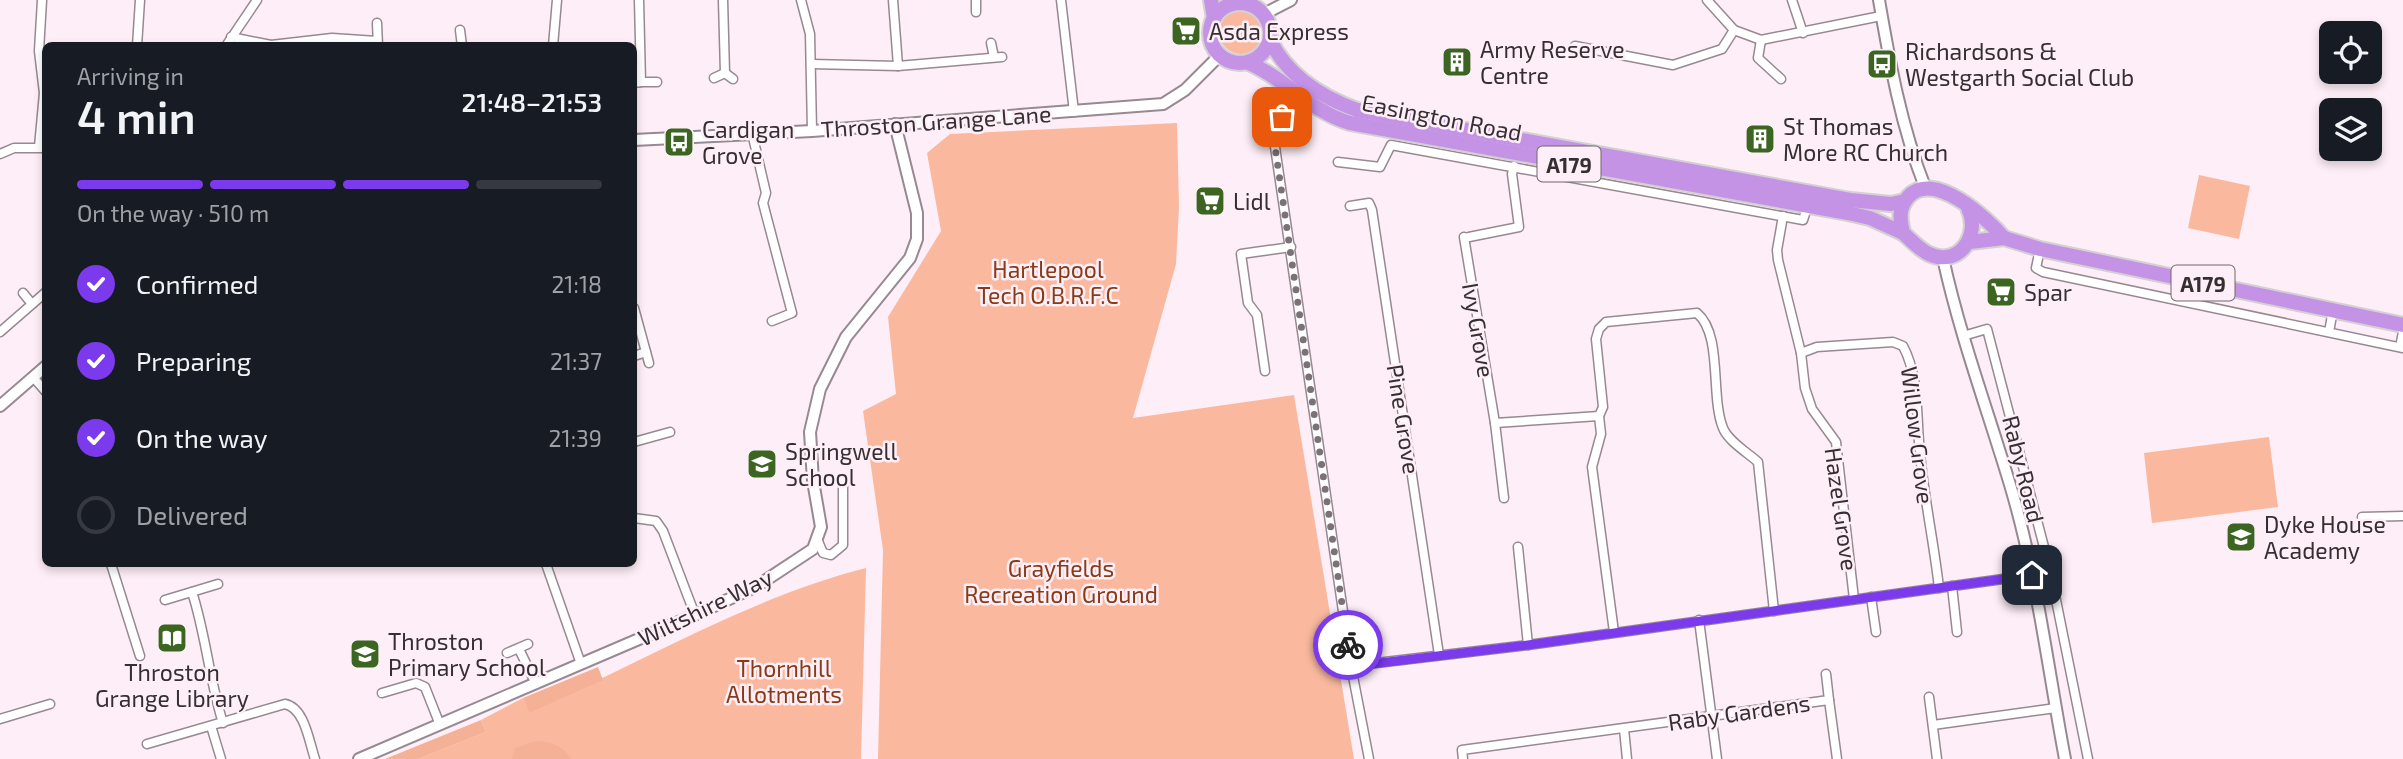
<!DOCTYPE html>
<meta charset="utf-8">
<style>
body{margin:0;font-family:"Exo 2",sans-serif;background:#20242c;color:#f1f3f6;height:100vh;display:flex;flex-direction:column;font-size:26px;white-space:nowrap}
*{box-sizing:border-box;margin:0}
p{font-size:23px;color:#9ea1a6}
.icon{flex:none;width:38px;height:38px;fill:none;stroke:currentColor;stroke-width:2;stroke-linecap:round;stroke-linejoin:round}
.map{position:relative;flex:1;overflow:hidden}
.details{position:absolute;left:42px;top:42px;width:595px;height:525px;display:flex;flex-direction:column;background:#171b24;border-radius:10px;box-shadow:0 4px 10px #0003}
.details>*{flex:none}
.fabs{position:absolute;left:2319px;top:21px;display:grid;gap:14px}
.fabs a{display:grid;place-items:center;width:63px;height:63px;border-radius:10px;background:#171b24;box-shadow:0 4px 10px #0003;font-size:35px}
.pin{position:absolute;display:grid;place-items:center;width:60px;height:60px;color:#fff;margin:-30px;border-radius:14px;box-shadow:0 4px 10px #0006}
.courier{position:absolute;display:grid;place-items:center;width:70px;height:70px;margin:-35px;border:5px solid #7c3aed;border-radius:50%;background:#fff;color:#222;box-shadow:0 2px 9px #0007}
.head em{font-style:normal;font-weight:600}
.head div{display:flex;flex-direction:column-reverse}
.head{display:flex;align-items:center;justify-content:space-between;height:119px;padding:0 35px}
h1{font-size:46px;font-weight:600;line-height:52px}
.bar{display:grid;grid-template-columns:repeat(4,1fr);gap:10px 7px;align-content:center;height:84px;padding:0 35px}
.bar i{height:9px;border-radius:5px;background:#363941}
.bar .on{background:#7c3aed}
.bar p{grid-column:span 4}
ol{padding:0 35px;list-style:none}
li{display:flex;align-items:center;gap:21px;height:77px}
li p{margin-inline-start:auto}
li .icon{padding:7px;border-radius:50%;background:#7c3aed;color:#fff;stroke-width:4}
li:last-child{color:#9ea1a6}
li i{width:38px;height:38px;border:4px solid #363941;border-radius:50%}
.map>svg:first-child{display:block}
</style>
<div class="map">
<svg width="2403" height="759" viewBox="0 0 2403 759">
<rect width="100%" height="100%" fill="#feeef7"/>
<!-- green -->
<g fill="#fab99f">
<circle cx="1241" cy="32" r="22"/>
<path d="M1177 123 1179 207 1176 264 1133 418 1294 395 1354 759H878L883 550 863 411 896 394 888 317 941 231 927 153 950 134Z"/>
<path d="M2199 175 2250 186 2239 239 2188 228Z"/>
<path d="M2269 437 2278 507 2152 523 2144 453Z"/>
<path d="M866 568 861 759H418L486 732 481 720 523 698 529 712C639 664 748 598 866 568Z"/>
</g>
<!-- forest -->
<g fill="#f4b196">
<path d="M598 667 603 680 529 713 523 698Z"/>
<path d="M481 720 486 732 418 759H385Z"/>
<path d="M536 741C550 741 564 746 571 759H512L515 748Z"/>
</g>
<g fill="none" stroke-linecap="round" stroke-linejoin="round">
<!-- street casing -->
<g stroke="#978991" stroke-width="11">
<g id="street">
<path d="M723 0 725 73"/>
<path d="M801 0 810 34 812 131"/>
<path d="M893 0 898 66"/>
<path d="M976 0V12"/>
<path d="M1061 0 1074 112"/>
<path d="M1707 0 1734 30 1761 40 1881 16"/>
<path d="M1792 0 1803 33"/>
<path d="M377 23 378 46"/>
<path d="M460 30 462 46"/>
<path d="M231 37 271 45 332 38 377 41"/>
<path d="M1761 40 1758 58 1781 79"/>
<path d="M991 43 994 57"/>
<path d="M137 46 140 0"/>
<path d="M226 46 257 0"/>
<path d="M553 46 557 0"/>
<path d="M1575 46 1673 65 1722 49 1734 30"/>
<path d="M811 64 898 66 1002 57"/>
<path d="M714 78 725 73 733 79"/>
<path d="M641 82H657"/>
<path d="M634 83 641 82 639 0"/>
<path d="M1298 96 1276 126 1274 140 1351 666 1369 759"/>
<path d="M752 133 766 193 763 203 792 313 772 321"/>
<path d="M39 147 44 93 39 51 42 0"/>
<path d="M0 154 14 148H46"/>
<path d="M1338 162 1380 167 1391 145 1803 220 1809 202"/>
<path d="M1350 206 1369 203 1372 210 1439 655"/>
<path d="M1783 216 1777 250 1778 260 1801 353 1805 388 1812 409 1836 442 1854 599"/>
<path d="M1464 237 1495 423 1599 416"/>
<path d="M1469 237 1519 227 1512 174 1514 166"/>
<path d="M2040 249 2036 268 2043 272 2403 348"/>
<path d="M23 293 32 304"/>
<path d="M634 308 649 363"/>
<path d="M0 332 46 292"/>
<path d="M2329 332 2333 310"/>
<path d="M1963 336 1987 329 2050 570 2088 759"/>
<path d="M2400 347 2403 332"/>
<path d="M1801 353 1817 347 1893 342 1903 346C1920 378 1916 418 1920 453 1924 498 1934 543 1939 588"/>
<path d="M634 356 646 352"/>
<path d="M1265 371 1257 315 1248 303 1241 254 1291 247"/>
<path d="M33 377 46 392"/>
<path d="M1495 423 1504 498"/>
<path d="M634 442 670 432"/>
<path d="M2362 517 2403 516"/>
<path d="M634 518 656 521 663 531 695 615"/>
<path d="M818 541 823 553 831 555 843 545V482"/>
<path d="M1518 547 1528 645"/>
<path d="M111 564 140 656"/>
<path d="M546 564 581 664"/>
<path d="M1952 586 1957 632"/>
<path d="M192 592C206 635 209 679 223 723"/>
<path d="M1871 597 1876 632"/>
<path d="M165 600 218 584"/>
<path d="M1699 620 1717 759"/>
<path d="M1614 632 1592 467 1601 434 1599 416 1603 407 1596 339 1599 329 1606 322 1697 313C1723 335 1710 396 1723 428 1728 441 1748 453 1758 462L1774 611"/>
<path d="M519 649 536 684"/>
<path d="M507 653 528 644"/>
<path d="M1351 666 1528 645 2032 575"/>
<path d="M382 693 416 683 425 687 440 725"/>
<path d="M1929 697 1937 759"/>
<path d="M1829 700 1837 759"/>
<path d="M0 719 50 704"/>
<path d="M1933 725 2056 708"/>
<path d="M211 726 221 759"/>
<path d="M1624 729 1627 759"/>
<path d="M147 744 285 704C305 708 309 742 315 759"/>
<path d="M1463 759 1462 750 1829 700 1826 674"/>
</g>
</g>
<!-- secondary casing -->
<g stroke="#978991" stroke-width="14">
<g id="secondary">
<path d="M1879 0C1890 64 1901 126 1925 187"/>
<path d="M1264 14 1291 0"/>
<path d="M634 140 812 131 1163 104 1185 90 1219 56"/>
<path d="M1943 258C1960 336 1988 411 2011 488 2037 576 2048 669 2065 759"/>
<path d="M0 406 46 366"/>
<path d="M359 759 695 615 757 586 813 549 821 527 813 481 810 432 820 389 846 337 910 258 917 239V213L895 124"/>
</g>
</g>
<!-- highway casing -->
<g stroke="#d3d1d2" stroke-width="18">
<g id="highway">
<path d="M1211 0 1214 18"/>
<circle cx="1240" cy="33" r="30"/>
<path d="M1270 40C1287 75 1321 97 1357 110L1850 200 1891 204 1905 201"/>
<path d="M1249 63C1286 79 1310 111 1350 123L1848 213 1870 218 1903 233"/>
<path d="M1968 208C1981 234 1960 268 1929 254 1920 250 1911 240 1903 233 1900 219 1898 209 1908 197 1933 169 1987 218 2004 238"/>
<path d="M1970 242 2004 238 2040 249 2403 325"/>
</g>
</g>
<!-- street -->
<use href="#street" stroke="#fff" stroke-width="8"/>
<!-- secondary -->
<use href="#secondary" stroke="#fff" stroke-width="10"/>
<!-- highway -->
<use href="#highway" stroke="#c593e6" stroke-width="14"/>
</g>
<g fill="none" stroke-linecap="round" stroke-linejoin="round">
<!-- done -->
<path stroke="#7b7277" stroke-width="7" stroke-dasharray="0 12.6" d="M1282 117 1276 126 1274 140 1348 645"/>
<!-- route -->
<path stroke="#7c3aed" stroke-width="9" d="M1348 645 1351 666H1355L1528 645 2032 575"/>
</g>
<!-- icons -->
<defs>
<g id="supermarket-square" transform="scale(1.575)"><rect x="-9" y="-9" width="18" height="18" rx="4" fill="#3c6522" stroke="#feeef7"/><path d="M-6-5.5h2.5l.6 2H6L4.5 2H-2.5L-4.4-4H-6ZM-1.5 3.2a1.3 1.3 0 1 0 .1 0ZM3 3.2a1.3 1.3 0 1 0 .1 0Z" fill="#fff"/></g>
<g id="building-square" transform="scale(1.575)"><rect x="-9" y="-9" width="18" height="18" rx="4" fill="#3c6522" stroke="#feeef7"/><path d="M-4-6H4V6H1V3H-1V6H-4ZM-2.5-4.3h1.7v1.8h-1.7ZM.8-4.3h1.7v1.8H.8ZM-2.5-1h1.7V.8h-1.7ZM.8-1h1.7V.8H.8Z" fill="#fff"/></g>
<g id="bus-square" transform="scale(1.575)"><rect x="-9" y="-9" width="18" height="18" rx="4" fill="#3c6522" stroke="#feeef7"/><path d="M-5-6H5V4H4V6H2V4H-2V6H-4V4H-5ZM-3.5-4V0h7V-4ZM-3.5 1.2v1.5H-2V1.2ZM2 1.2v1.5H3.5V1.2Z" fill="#fff"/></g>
<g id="school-square" transform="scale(1.575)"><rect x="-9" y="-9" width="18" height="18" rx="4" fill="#3c6522" stroke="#feeef7"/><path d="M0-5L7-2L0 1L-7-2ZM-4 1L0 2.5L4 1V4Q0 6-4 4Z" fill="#fff"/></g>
<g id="library-square" transform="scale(1.575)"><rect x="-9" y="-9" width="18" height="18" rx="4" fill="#3c6522" stroke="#feeef7"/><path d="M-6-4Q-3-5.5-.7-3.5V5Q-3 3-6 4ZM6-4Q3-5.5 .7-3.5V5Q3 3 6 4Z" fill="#fff"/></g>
</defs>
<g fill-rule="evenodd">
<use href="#supermarket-square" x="1186" y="31"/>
<use href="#building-square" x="1457" y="62"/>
<use href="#bus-square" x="1882" y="64"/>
<use href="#building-square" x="1760" y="139"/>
<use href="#bus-square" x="679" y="142"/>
<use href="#supermarket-square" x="1210" y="201"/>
<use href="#supermarket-square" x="2001" y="292"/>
<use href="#school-square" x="762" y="464"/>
<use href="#school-square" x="2241" y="537"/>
<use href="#library-square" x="172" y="638"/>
<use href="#school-square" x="365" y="654"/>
</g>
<g text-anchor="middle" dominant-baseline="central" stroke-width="5" stroke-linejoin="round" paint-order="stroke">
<!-- shield labels -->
<g fill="#feeef7" stroke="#71686d" stroke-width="2">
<rect x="1537.5" y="146.5" width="63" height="35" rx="5"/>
<rect x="2171.5" y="265.5" width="63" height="35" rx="5"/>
</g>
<g font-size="21" font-weight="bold" fill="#352f32">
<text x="1569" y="164">A179</text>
<text x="2203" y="283">A179</text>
</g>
<!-- poi labels -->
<g font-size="23" fill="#352f32" stroke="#feeef7" text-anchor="start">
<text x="1209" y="31">Asda Express</text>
<text x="1480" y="49">Army Reserve<tspan x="1480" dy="26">Centre</tspan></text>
<text x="1905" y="51">Richardsons &amp;<tspan x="1905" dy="26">Westgarth Social Club</tspan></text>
<text x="1783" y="126">St Thomas<tspan x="1783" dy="26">More RC Church</tspan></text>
<text x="702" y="129">Cardigan<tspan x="702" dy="26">Grove</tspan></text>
<text x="1233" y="201">Lidl</text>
<text x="2024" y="292">Spar</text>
<text x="785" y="451">Springwell<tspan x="785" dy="26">School</tspan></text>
<text x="2264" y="524">Dyke House<tspan x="2264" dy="26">Academy</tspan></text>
<text x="388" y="641">Throston<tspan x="388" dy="26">Primary School</tspan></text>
<text x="172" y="672" text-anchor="middle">Throston<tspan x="172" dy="26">Grange Library</tspan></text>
</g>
<!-- street labels -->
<g font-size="23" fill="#352f32" stroke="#feeef7">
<text transform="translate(1442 117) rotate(11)">Easington Road</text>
<text transform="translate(936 121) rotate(-4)">Throston Grange Lane</text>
<text transform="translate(1479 330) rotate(80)">Ivy Grove</text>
<text transform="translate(1404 419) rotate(81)">Pine Grove</text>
<text transform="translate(1918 435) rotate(83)">Willow Grove</text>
<text transform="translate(2024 469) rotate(76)">Raby Road</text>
<text transform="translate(1842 509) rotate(82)">Hazel Grove</text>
<text transform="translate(705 607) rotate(-26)">Wiltshire Way</text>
<text transform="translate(1739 712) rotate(-8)">Raby Gardens</text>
</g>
<!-- park labels -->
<g font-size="23" fill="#883b15" stroke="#feeef7">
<text x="1048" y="269">Hartlepool<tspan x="1048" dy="26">Tech O.B.R.F.C</tspan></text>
<text x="1061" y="568">Grayfields<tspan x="1061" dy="26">Recreation Ground</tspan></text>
<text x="784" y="668">Thornhill<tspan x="784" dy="26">Allotments</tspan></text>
</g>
</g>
</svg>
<div class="fabs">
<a><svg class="icon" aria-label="locate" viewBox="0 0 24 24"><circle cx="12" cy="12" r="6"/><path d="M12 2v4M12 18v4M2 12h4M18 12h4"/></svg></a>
<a><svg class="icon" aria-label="layers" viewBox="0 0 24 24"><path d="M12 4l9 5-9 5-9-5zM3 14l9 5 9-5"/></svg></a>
</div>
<div class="pin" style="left:1282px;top:117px;background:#ea580c"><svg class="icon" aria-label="bag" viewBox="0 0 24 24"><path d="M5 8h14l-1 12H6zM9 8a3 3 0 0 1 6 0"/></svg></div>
<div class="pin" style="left:2032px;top:575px;background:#1f2937"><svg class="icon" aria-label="home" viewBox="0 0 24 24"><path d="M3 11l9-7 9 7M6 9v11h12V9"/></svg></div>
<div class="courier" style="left:1348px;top:645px"><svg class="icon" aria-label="bike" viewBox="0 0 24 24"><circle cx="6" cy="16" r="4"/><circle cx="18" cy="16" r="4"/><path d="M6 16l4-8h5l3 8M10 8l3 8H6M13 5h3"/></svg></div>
<section class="details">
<div class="head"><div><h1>4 min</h1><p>Arriving in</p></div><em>21:48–21:53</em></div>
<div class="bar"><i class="on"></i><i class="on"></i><i class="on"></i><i></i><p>On the way · 510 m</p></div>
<ol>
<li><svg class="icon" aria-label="check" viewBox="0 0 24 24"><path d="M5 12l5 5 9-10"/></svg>Confirmed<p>21:18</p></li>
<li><svg class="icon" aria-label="check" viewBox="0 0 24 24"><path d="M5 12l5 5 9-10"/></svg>Preparing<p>21:37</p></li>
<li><svg class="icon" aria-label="check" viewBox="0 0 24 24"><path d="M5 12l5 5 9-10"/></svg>On the way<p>21:39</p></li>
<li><i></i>Delivered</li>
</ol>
</section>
</div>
